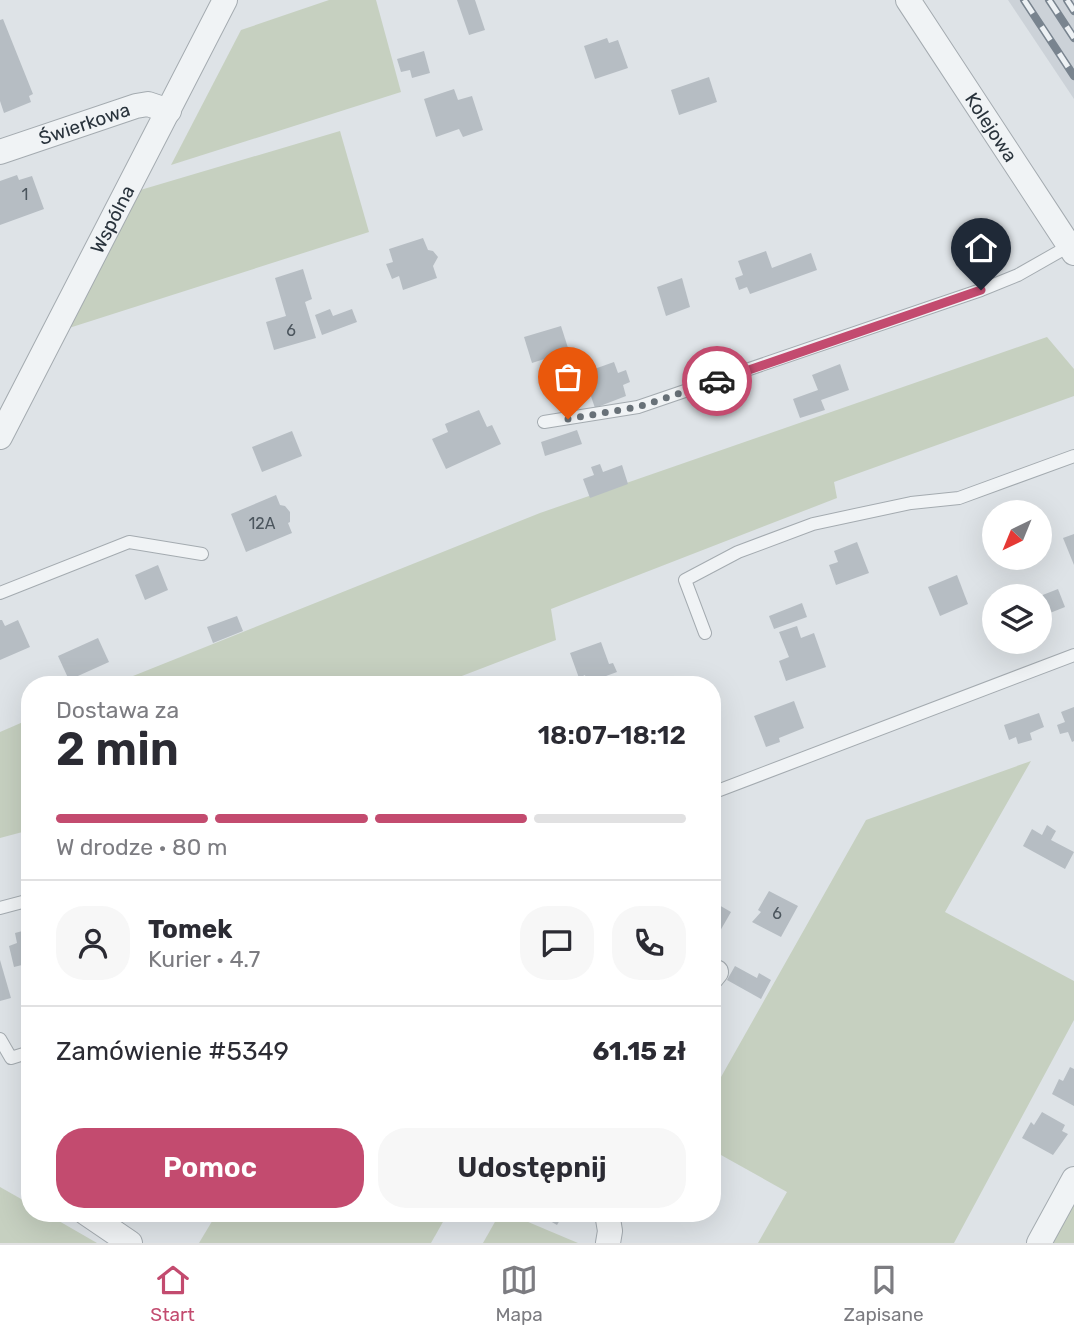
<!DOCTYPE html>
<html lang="pl">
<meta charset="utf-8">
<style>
body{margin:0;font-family:Rubik,sans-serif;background:#f7f7f7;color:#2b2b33;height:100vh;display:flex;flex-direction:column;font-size:26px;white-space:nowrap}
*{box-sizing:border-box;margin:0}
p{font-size:23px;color:#7c7c81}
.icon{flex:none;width:38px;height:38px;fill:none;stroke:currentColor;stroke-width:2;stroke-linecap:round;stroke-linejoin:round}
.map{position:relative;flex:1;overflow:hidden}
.details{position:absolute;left:21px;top:676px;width:700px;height:546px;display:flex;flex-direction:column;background:#fff;border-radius:28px;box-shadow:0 7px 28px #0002}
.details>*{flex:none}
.needle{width:46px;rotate:223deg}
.fabs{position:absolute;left:982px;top:500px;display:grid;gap:14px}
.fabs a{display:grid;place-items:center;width:70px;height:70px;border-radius:50%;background:#fff;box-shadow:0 7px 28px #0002;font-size:35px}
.pin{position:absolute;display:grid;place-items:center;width:60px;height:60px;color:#fff;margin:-72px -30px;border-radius:50% 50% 50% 0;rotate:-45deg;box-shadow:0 0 7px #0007}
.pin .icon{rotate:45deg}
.courier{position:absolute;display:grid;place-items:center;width:70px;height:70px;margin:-35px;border:5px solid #c34b6f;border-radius:50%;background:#fff;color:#222;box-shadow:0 2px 9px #0007}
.overview em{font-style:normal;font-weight:600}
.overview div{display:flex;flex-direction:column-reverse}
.overview{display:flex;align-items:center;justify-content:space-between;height:119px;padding:0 35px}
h1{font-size:46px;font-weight:600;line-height:52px}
.bar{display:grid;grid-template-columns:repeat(4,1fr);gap:10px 7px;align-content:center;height:84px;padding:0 35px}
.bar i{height:9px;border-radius:5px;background:#e1e1e2}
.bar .selected{background:#c34b6f}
.bar p{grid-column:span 4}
.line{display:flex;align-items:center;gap:18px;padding:0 35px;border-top:2px solid #e1e1e2}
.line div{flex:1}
.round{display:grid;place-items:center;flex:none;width:74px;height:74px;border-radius:28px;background:#f7f7f7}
.button{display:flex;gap:14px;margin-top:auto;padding:14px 35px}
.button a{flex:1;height:80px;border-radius:28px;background:#c34b6f;color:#fff;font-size:28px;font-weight:600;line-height:80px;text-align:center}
.button a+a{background:#f7f7f7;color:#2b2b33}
.menu{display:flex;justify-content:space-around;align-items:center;height:98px;border-top:2px solid #e1e1e2;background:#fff;font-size:19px;color:#7c7c81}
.menu a{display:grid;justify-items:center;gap:4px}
.menu .selected{color:#c34b6f}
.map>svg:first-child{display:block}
</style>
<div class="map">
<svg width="1074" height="1243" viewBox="0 0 1074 1243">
<rect width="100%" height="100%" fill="#dee3e7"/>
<!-- built -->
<path fill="#ccd2d8" d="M1009 0H1074V99L1008 0Z"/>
<!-- green -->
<g fill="#c6d0c0">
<path d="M329 0H376L401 92 171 165 241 30Z"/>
<path d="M340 131 369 232 69 328 137 191Z"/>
<path d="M1047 337 1074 369V396L834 482 837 498 551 609 556 640 441 684H113L540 513Z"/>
<path d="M30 719V830L0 838V732Z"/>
<path d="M1031 761 945 912 1074 981V1020L954 1243H758L787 1192 712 1150V1093L866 820Z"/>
<path d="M0 1187 30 1204V1213H45L97 1243H0Z"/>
<path d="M1074 1201V1243H1051Z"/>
<path d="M217 1213H448L431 1243H199Z"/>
<path d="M500 1213H507L578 1243H483Z"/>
</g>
<!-- building -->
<g fill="#b6bdc3">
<path d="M457 0H475L485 30 469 35Z"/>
<path d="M3 19 33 94 29 96 31 102 4 113 0 101V20Z"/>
<path d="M607 38 609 43 618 40 628 68 595 79 584 46Z"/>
<path d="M424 51 430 73 412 78 410 70 401 72 397 59Z"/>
<path d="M709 77 717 102 679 115 671 90Z"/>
<path d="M454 89 458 100 472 96 483 130 463 137 459 129 436 137 424 99Z"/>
<path d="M17 175 19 180 32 176 44 209 0 225V181Z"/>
<path d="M423 238 428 250 433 251 438 257 433 266 437 278 403 290 399 276 392 279 386 264 393 262 389 249Z"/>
<path d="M766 251 772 268 811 253 817 270 750 294 747 287 739 290 735 278 743 275 738 261Z"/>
<path d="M303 269 312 299 305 302 316 338 274 350 266 322 286 316 275 278Z"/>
<path d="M682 278 690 307 666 316 657 287Z"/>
<path d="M330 309 333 316 352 309 357 322 322 335 315 315Z"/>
<path d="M561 326 569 351 532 363 524 337Z"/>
<path d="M614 362 618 373 626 370 630 382 623 385 626 396 595 408 583 373Z"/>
<path d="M840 364 849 390 821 400 825 410 800 418 793 399 818 390 812 375Z"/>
<path d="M479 410 487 427 492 425 501 444 446 469 432 439 448 432 445 424Z"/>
<path d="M577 430 582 444 545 456 541 442Z"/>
<path d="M292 431 302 456 262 472 252 447Z"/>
<path d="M600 464 603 472 622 465 628 484 590 498 583 479 594 475 591 467Z"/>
<path d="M276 495 280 505 285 506 290 512V522L288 523 292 533 246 552 231 514Z"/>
<path d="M1074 534V565L1063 538Z"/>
<path d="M857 542 869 573 836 585 829 565 838 562 834 551Z"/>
<path d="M158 565 168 590 145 600 135 575Z"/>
<path d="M957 575 968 604 940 616 928 587Z"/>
<path d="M1058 589 1065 607 1040 617V596Z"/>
<path d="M802 603 807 617 774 629 769 616Z"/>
<path d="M237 616 243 631 213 643 207 627Z"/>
<path d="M0 620H2L5 626 18 620 30 647 0 660Z"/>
<path d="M797 626 801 638 814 633 826 667 786 681 779 661 789 657 779 632Z"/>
<path d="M98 638 109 662 69 680 58 656Z"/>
<path d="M601 642 609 664 613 663 617 672 587 683 585 675 579 678 570 653Z"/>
<path d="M794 701 804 728 779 738 780 742 766 747 754 716Z"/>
<path d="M1074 707V741L1072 742 1068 732 1060 734 1057 725 1065 722 1061 712Z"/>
<path d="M1039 713 1044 727 1030 733 1032 740 1018 744 1016 737 1009 740 1004 725Z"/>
<path d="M1047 825 1056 831 1051 840 1074 852 1065 869 1023 846 1032 829 1042 835Z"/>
<path d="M769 891 798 906 781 937 752 922 761 912 758 910Z"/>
<path d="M712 901 731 912 712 945Z"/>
<path d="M30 929V963L14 967 9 946 17 943 15 933Z"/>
<path d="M0 960 11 998 0 1001Z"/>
<path d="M735 966 757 978 759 973 771 980 761 999 727 980Z"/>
<path d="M1070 1067 1074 1069V1106L1052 1094 1059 1079 1063 1081Z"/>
<path d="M1042 1112 1065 1125 1062 1131 1068 1134 1053 1155 1022 1138 1031 1122 1034 1125Z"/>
<path d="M536 1213H564L557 1225Z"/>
</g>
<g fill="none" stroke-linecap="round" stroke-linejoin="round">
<!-- lane casing -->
<g stroke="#a4abb0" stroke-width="14">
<g id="lane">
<path d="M544 422 638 407 981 290 1018 275 1069 246"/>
<path d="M0 593 129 542 202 554"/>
<path d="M705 633 685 580 738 552 813 524 911 503 959 498 1074 456"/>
<path d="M712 793 1074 655"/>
<path d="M0 908 30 900"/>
<path d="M0 1039 11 1058 30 1052"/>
</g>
</g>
<!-- street casing -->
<g stroke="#a4abb0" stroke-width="26">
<g id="street">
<path id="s1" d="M908 0 1074 253"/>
<path id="s2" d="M0 152 136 106 148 104 169 111"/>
<path id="s3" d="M0 437 225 0"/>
<path d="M712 977 716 972"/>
<path d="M86 1213 130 1243"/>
<path d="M607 1213 610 1231 608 1243"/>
<path d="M1039 1243 1074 1179"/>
</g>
</g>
<!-- lane -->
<use href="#lane" stroke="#f0f3f5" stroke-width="12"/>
<!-- street -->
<use href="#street" stroke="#f0f3f5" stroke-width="24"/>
<!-- rail casing -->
<g stroke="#79848f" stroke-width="8">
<g id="rail">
<path d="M1024 0 1074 76"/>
<path d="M1049 0 1074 38"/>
<path d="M1067 0 1074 11"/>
</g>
</g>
<!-- rail -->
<use href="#rail" stroke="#edf1f4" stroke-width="5" stroke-dasharray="16" stroke-linecap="butt"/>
</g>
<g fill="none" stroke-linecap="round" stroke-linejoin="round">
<!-- done -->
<path stroke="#687178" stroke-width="7" stroke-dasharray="0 12.6" d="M568 419 638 407 717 381"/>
<!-- route -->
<path stroke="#c34b6f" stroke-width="9" d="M717 381 981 290"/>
</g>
<g text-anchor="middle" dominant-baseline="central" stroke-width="7" stroke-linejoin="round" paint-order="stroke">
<!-- number labels -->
<g font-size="16" fill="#4c565e">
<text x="25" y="194">1</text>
<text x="291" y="330">6</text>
<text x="262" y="523">12A</text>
<text x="777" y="913">6</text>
</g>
<!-- street labels -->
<g font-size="19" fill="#29333c" stroke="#edf1f4">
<text stroke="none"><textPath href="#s2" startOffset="89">Świerkowa</textPath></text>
<text stroke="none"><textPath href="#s1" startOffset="152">Kolejowa</textPath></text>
<text stroke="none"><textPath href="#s3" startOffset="245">Wspólna</textPath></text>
</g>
</g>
</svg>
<div class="fabs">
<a><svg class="needle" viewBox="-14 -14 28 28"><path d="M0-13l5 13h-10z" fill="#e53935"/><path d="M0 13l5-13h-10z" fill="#7c7c81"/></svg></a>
<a><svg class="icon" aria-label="layers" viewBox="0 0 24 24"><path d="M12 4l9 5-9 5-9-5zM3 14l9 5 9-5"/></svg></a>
</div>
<div class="pin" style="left:568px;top:419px;background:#ea580c"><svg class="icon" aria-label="bag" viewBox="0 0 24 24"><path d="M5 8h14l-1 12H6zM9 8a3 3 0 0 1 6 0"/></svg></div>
<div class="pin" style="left:981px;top:290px;background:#1f2937"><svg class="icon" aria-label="home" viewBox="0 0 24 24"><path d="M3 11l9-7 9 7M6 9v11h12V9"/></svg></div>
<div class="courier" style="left:717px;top:381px"><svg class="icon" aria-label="car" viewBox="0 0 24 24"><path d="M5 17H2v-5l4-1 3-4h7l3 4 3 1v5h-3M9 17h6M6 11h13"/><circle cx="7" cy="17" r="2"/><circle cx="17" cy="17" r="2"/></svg></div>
<section class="details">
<div class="overview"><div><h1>2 min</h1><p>Dostawa za</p></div><em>18:07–18:12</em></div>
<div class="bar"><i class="selected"></i><i class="selected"></i><i class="selected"></i><i></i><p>W drodze · 80 m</p></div>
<div class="line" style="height:126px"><a class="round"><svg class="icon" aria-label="person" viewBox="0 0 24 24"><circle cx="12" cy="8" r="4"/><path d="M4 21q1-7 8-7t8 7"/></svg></a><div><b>Tomek</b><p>Kurier · 4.7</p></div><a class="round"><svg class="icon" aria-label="chat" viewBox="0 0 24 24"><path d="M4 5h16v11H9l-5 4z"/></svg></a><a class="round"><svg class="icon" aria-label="phone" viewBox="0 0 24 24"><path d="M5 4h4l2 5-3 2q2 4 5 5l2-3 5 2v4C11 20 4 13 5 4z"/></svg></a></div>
<div class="line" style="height:91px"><div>Zamówienie #5349</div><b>61.15 zł</b></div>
<div class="button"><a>Pomoc</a><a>Udostępnij</a></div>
</section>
</div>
<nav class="menu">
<a class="selected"><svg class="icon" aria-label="home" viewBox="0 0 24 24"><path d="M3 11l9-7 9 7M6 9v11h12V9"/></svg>Start</a>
<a><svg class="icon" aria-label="map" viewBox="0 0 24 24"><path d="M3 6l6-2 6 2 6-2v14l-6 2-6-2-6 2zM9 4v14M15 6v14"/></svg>Mapa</a>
<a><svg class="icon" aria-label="saved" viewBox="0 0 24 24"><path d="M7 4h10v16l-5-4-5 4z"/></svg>Zapisane</a>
</nav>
